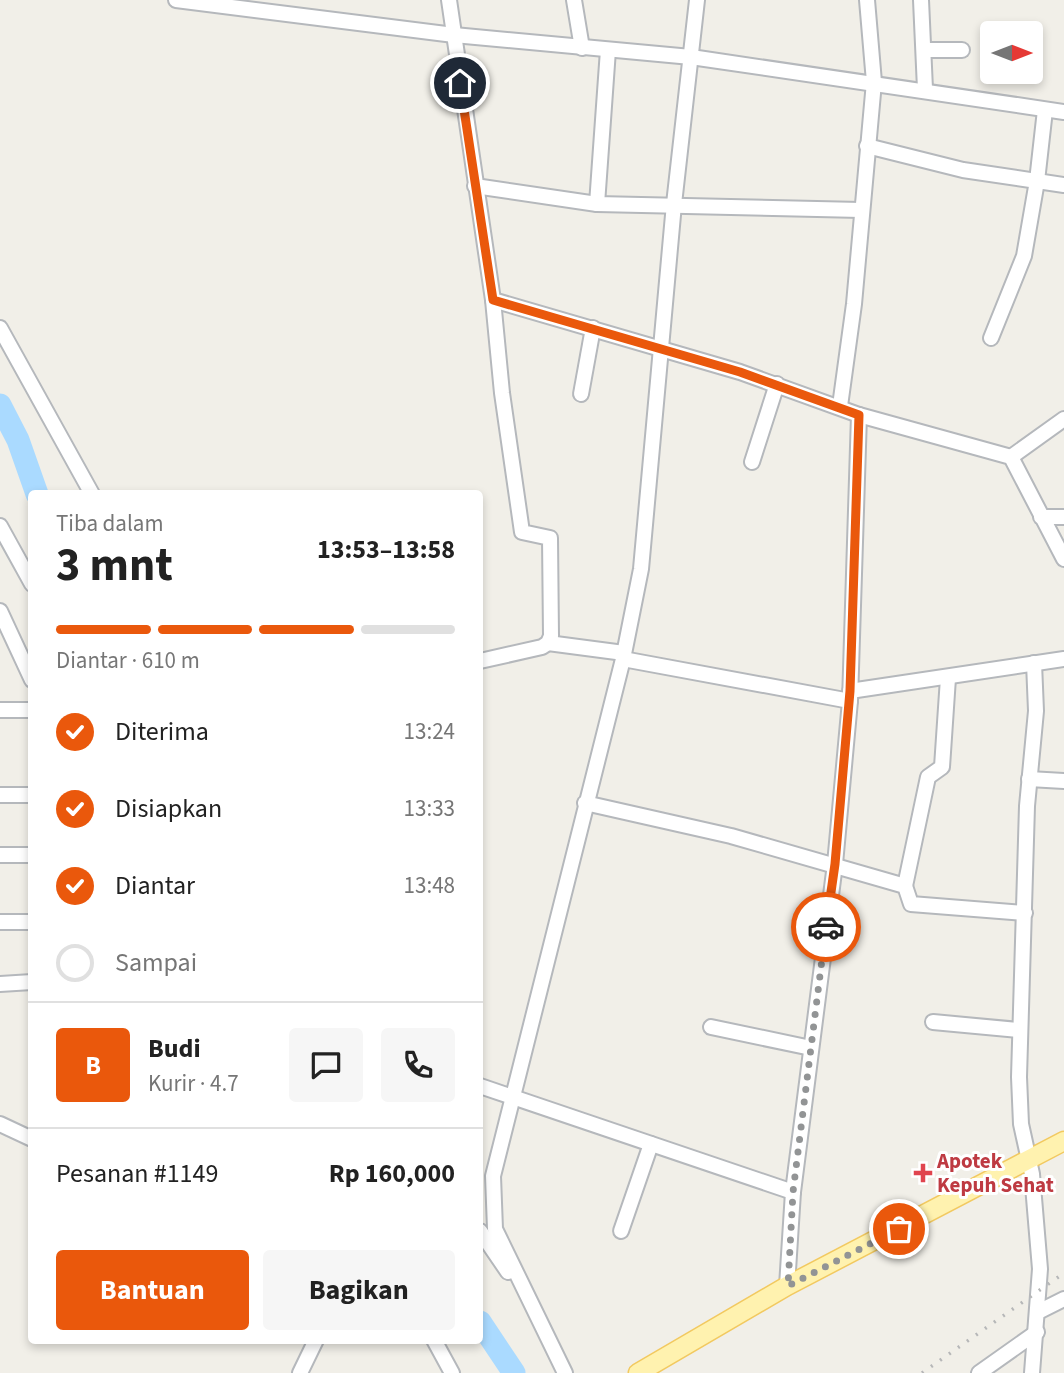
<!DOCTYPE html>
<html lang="id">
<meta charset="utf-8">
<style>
body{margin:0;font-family:"Source Sans 3",sans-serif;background:#f6f6f6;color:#222;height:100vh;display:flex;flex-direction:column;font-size:26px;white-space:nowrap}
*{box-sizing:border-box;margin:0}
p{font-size:23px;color:#767676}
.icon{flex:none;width:38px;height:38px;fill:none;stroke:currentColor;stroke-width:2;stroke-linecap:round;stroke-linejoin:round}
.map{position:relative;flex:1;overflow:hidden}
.details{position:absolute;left:28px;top:490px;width:455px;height:854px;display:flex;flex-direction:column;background:#fff;border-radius:7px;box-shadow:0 4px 10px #0003}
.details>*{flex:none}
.needle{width:46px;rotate:90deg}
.fabs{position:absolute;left:980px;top:21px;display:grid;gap:14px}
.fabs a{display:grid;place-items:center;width:63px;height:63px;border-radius:7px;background:#fff;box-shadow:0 4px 10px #0003;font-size:35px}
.pin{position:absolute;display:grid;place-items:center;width:60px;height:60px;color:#fff;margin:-30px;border:4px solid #fff;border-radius:50%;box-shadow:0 2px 7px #0007}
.courier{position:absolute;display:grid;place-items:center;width:70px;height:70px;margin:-35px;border:5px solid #ea580c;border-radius:50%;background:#fff;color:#222;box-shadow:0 2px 9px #0007}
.head em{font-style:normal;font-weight:700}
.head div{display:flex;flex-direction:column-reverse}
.head{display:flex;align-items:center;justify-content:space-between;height:119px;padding:0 28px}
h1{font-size:46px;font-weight:700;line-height:52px}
.bar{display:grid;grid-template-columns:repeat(4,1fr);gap:10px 7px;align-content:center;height:84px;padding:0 28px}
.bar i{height:9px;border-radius:5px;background:#e0e0e0}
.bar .on{background:#ea580c}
.bar p{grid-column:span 4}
.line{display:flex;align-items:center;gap:18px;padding:0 28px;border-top:2px solid #e0e0e0}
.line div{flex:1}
.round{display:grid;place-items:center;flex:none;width:74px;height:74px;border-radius:7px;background:#f6f6f6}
ol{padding:0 28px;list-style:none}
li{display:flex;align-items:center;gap:21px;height:77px}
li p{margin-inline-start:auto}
li .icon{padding:7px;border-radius:50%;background:#ea580c;color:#fff;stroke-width:4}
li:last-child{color:#767676}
li i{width:38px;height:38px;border:4px solid #e0e0e0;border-radius:50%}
.primary-button{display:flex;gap:14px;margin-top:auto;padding:14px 28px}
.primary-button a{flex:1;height:80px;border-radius:7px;background:#ea580c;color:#fff;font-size:28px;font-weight:700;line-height:80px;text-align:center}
.primary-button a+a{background:#f6f6f6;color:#222}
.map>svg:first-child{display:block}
</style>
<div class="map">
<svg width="1064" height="1373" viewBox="0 0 1064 1373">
<rect width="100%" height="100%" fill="#f1efe8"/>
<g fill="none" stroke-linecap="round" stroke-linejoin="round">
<!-- river -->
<g stroke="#aadaff" stroke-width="23">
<path d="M0 405 18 440 37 494"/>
<path d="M480 1322 514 1373"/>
</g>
<!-- minor casing -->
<g stroke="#b5b8bc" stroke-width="18">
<g id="minor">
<path d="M176 0 454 35 691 57 1064 112"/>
<path d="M449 0 493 300 740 372 859 415 1011 457 1064 559"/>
<path d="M574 0 582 48"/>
<path d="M921 0 925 89"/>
<path d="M926 50H962"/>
<path d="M867 146 963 170 1064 185"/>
<path d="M475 186 597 204 861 210"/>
<path d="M597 204 608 50"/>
<path d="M0 328 92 494"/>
<path d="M991 338 1024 256 1037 181 1045 110"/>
<path d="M581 394 593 328"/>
<path d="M840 406 854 304 874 82 867 0"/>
<path d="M1011 457 1064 419"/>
<path d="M752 462 777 384"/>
<path d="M1041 517H1064"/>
<path d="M0 526 32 584"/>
<path d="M0 611 32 680"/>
<path d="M548 643 624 653"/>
<path d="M623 659 850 701"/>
<path d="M480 661 542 647 548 643 551 636 550 538 522 532 502 393 493 300"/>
<path d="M850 691 1064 659"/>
<path d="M0 710H32"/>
<path d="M1029 779 1064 781"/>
<path d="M0 795H32"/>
<path d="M585 803 731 836 905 886 911 904 1025 913"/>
<path d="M0 855H32"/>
<path d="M905 886 928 777 942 767 948 678"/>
<path d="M0 922H32"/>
<path d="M0 984 32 982"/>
<path d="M933 1022 1019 1030"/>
<path d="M711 1027 811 1048"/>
<path d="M480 1086 793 1192"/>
<path d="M0 1124 32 1139"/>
<path d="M480 1231 508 1272"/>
<path d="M621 1231 651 1144"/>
<path d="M787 1286 793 1192 835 864 850 701 859 415"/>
<path d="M1038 1312 1064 1299"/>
<path d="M434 1340 452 1373"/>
<path d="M300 1373 316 1340"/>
<path d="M565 1373 495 1229 493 1176 623 659 641 569 674 204 697 0"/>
<path d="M979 1373 1037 1332"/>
<path d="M1032 1373 1040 1269 1032 1174 1021 1124 1019 1077 1027 806 1036 711 1034 663"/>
</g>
</g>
<!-- major casing -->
<g stroke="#f2c960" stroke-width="21">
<path id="major" d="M638 1373 787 1286 1064 1141"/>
</g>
<!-- minor -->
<use href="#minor" stroke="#fff" stroke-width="14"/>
<!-- major -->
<use href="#major" stroke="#fff2af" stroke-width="18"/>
<!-- rail -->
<path stroke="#b6b7b8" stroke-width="3.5" stroke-dasharray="2 9" stroke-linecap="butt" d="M922 1373 1064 1273"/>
</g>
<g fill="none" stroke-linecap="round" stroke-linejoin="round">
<!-- done -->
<path stroke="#929495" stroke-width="7" stroke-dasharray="0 12.6" d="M826 927 793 1192 788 1286 899 1229"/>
<!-- route -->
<path stroke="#ea580c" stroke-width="9" d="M460 83 493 300 740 372 859 415 850 691 835 864 826 927"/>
</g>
<!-- markers -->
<path fill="#e0444e" stroke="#fff" stroke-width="2.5" d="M919.5 1162.5h7v7h7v7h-7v7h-7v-7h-7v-7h7z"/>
<g text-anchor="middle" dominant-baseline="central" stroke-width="6" stroke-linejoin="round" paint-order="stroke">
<!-- health labels -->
<g font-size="21" font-weight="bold" fill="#be3a42" stroke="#fff" text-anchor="start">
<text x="937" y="1161">Apotek<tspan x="937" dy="24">Kepuh Sehat</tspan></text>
</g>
</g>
</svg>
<div class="fabs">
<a><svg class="needle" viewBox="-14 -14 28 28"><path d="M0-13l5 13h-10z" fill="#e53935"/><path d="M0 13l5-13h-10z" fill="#767676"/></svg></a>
</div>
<div class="pin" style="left:899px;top:1229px;background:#ea580c"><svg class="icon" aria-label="bag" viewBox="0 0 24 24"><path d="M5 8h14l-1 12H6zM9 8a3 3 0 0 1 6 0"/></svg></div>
<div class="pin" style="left:460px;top:83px;background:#1f2937"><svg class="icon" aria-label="home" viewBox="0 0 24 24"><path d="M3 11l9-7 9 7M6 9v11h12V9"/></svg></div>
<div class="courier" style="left:826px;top:927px"><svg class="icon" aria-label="car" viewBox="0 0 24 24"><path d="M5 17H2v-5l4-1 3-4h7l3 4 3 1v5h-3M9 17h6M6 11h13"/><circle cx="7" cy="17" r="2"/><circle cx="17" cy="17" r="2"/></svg></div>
<section class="details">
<div class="head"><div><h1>3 mnt</h1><p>Tiba dalam</p></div><em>13:53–13:58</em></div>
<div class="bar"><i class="on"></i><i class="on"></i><i class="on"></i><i></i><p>Diantar · 610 m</p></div>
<ol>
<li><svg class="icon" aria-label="check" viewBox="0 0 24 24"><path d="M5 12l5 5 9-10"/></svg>Diterima<p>13:24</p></li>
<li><svg class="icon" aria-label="check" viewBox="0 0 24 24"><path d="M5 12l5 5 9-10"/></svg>Disiapkan<p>13:33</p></li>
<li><svg class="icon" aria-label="check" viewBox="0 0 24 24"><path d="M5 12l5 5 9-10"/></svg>Diantar<p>13:48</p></li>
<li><i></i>Sampai</li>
</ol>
<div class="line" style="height:126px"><b class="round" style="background:#ea580c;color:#fff">B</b><div><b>Budi</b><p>Kurir · 4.7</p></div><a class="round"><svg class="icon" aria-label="chat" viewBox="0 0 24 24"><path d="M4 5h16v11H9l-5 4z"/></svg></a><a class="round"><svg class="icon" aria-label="phone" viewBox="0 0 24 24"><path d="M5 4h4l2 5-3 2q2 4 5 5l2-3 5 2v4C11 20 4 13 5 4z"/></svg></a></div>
<div class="line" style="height:91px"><div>Pesanan #1149</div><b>Rp 160,000</b></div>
<div class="primary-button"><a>Bantuan</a><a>Bagikan</a></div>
</section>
</div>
